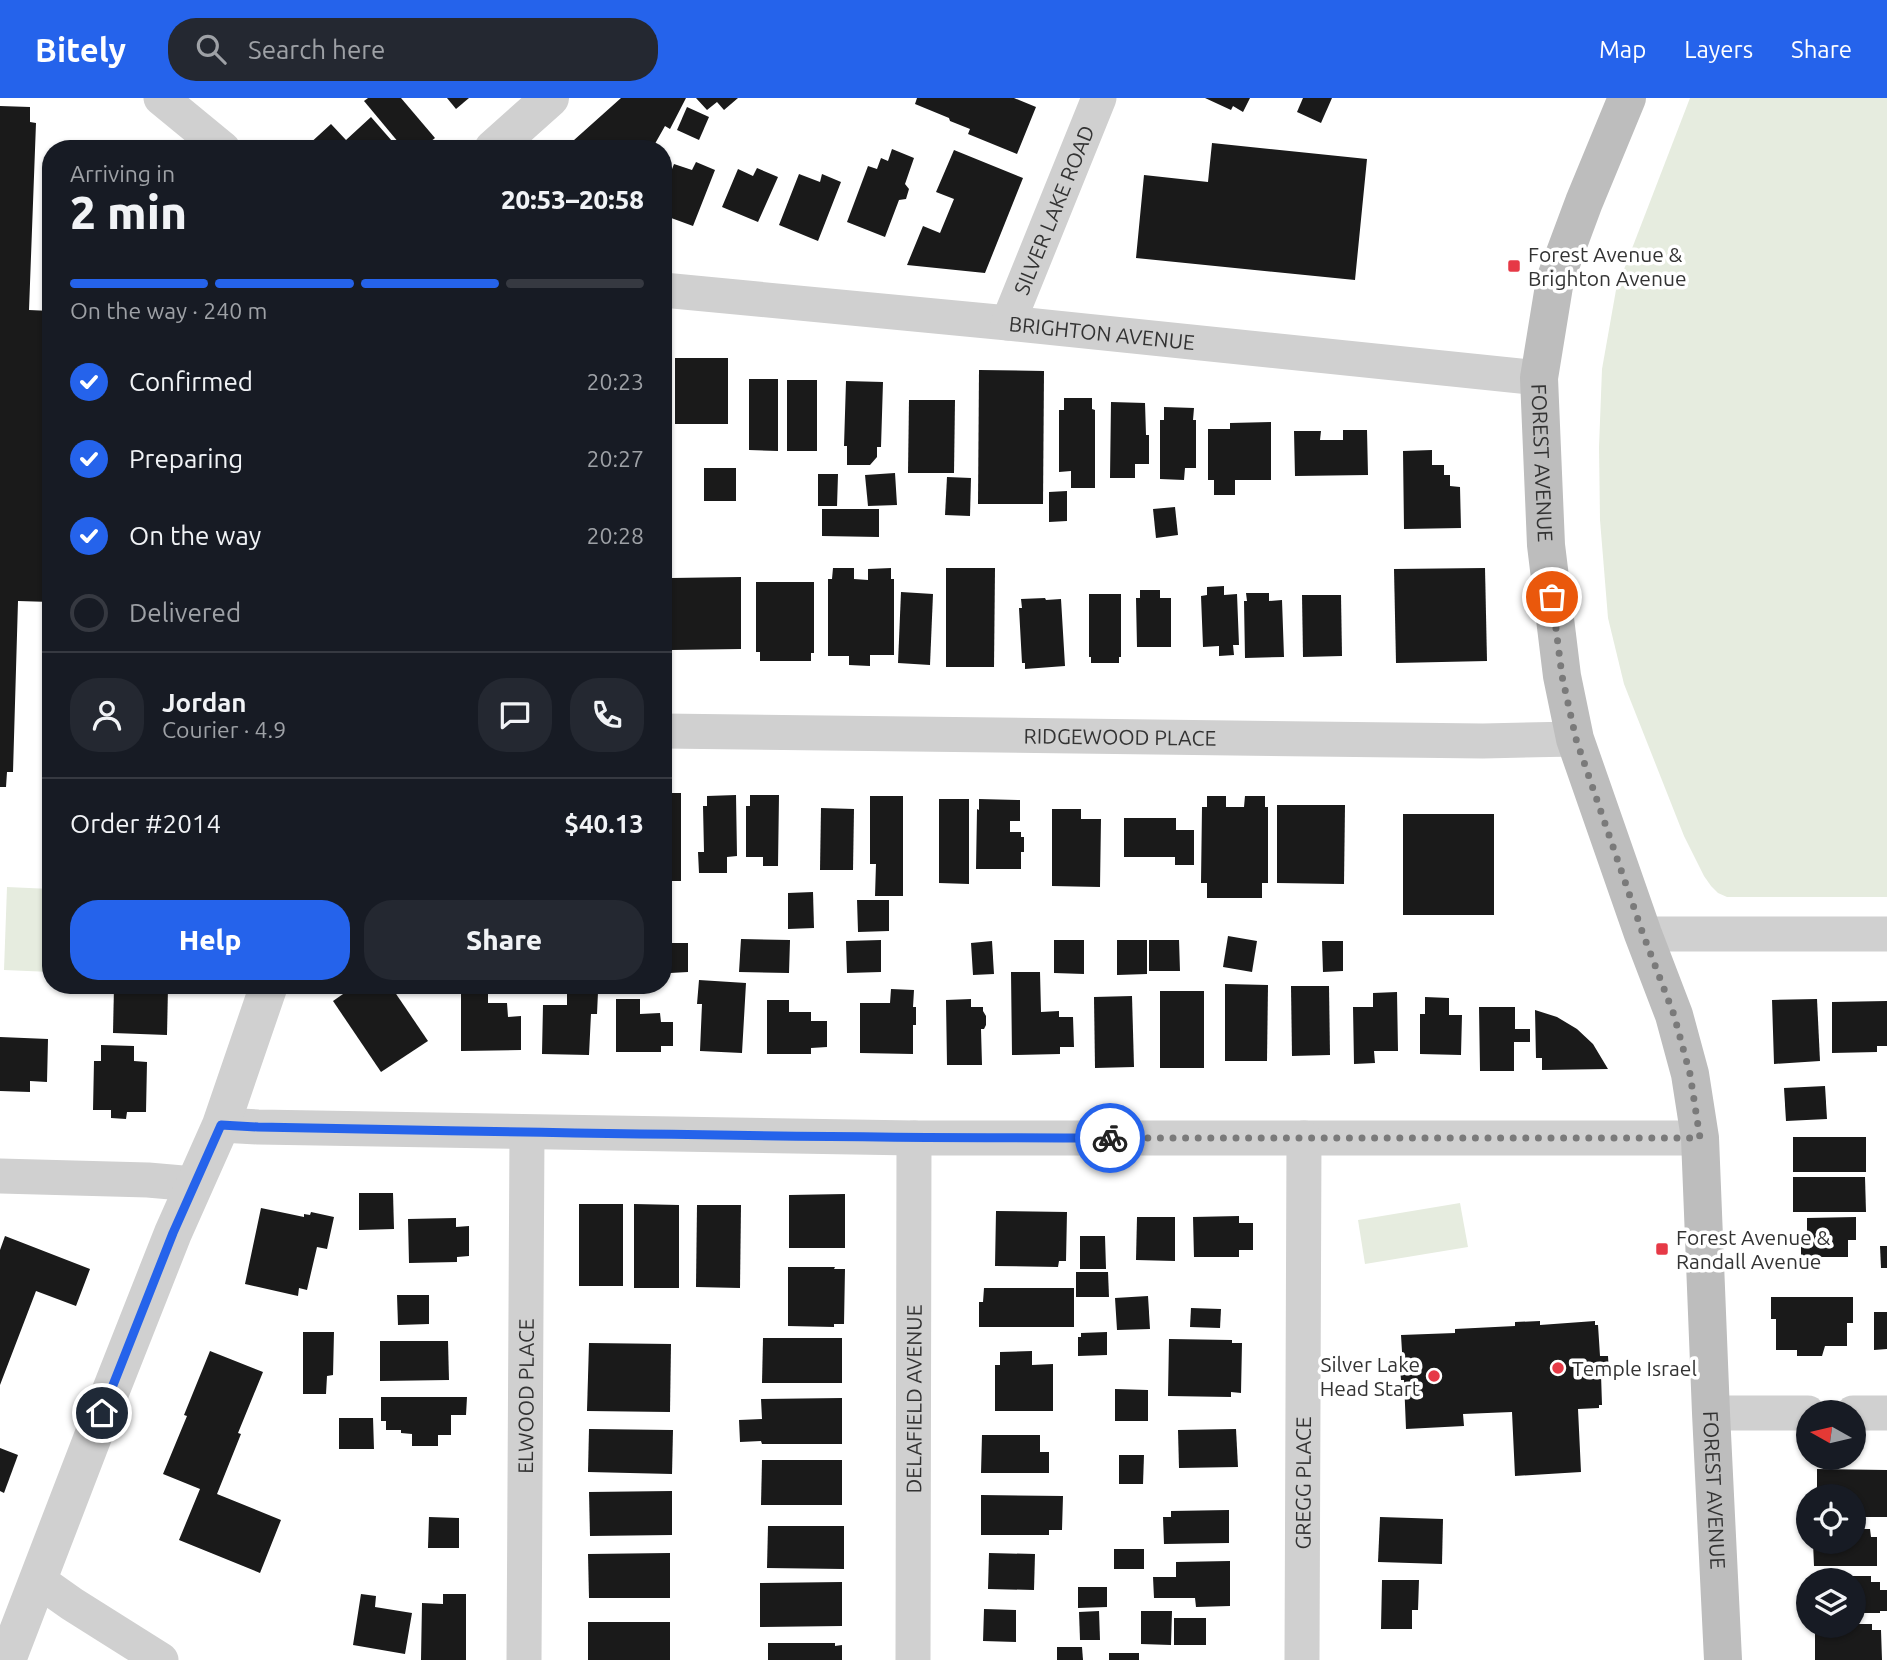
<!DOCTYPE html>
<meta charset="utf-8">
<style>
body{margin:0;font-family:Ubuntu,sans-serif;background:#242831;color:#f1f3f6;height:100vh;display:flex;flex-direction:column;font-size:26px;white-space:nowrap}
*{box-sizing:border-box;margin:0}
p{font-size:23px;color:#9ea1a6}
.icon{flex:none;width:38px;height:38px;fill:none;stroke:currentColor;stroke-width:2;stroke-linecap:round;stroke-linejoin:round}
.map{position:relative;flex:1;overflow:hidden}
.panel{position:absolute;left:42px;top:42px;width:630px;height:854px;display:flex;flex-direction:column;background:#171b24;border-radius:28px;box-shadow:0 2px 5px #0004}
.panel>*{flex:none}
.needle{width:46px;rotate:278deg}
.controls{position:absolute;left:1796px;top:1302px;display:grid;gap:14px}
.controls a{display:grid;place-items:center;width:70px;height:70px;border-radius:50%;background:#171b24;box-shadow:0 2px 5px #0004;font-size:35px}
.pin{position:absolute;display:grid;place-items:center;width:60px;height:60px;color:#fff;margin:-30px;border:4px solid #fff;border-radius:50%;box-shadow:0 2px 7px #0007}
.courier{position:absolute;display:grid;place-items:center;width:70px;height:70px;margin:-35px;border:5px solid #2563eb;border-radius:50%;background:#fff;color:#222;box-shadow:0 2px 9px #0007}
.head em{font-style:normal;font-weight:800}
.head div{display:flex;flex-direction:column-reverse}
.head{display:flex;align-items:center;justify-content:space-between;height:119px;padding:0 28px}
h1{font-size:46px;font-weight:800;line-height:52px}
.bar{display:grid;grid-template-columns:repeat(4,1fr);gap:10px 7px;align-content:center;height:84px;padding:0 28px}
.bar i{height:9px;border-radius:5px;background:#363941}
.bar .selected{background:#2563eb}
.bar p{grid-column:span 4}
.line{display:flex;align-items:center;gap:18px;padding:0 28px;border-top:2px solid #363941}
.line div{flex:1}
.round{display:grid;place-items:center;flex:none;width:74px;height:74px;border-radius:28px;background:#242831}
ol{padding:0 28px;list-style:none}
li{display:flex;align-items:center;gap:21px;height:77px}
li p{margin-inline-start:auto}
li .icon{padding:7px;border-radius:50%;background:#2563eb;color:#fff;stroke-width:4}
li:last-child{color:#9ea1a6}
li i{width:38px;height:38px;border:4px solid #363941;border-radius:50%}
.button{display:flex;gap:14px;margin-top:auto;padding:14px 28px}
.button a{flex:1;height:80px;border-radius:28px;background:#2563eb;color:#fff;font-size:28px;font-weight:800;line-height:80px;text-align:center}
.button a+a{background:#242831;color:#f1f3f6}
header{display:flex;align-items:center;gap:42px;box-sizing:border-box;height:98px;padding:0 35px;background:#2563eb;color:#fff}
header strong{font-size:33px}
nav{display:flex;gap:38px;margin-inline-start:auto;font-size:24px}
.search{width:490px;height:63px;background:#242831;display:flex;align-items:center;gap:18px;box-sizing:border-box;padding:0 24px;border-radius:28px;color:#9ea1a6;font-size:26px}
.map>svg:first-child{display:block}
</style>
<header>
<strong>Bitely</strong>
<div class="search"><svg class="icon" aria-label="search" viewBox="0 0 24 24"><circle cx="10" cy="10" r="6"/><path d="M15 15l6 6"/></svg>Search here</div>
<nav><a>Map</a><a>Layers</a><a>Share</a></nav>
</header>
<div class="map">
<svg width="1887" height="1562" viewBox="0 0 1887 1562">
<rect width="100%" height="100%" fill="#fff"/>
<!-- green -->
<g fill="#e6ecdf">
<path d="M1690 0H1887V799H1727L1718 795 1711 788 1704 778 1684 738 1624 586 1608 520 1600 422 1599 349 1602 271 1616 192Z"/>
<path d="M7 789 51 791V874L4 872Z"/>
<path d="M1460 1105 1468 1149 1365 1166 1358 1122Z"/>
</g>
<!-- building -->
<g fill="#1a1a1a">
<path d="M368 0H401L435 40 421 51H404L364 3Z"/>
<path d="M447 0H469L456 11Z"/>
<path d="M621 0H686L670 31 665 28 652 51H564Z"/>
<path d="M696 0H738L724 12 717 4 707 12Z"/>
<path d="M917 0H1014L1036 9 1017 56 968 36 970 31 950 23 949 20 915 6Z"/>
<path d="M1205 0H1250L1243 14 1233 8 1231 12Z"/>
<path d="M1303 0H1332L1321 25 1297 14Z"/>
<path d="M0 8 30 9V24L36 25 29 212 51 213V504L18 503 13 674H7L6 689H0Z"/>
<path d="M687 9 709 19 699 42 677 32Z"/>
<path d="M371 19 399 51H310L307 48 331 26 346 42Z"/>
<path d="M1212 45 1367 61 1355 182 1136 160 1144 77 1208 84Z"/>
<path d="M892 51 914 60 905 86 909 91 906 101 899 102 885 139 847 124 868 68 877 71 881 60 888 63Z"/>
<path d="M954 52 1023 80 985 175 907 167 923 128 940 135 954 101 936 94Z"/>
<path d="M696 64 715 72 693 128 663 117V94L674 66 692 72Z"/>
<path d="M757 70 778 79 758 124 722 109 738 71 753 78Z"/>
<path d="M799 76 820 84 822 76 841 84 818 143 779 127Z"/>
<rect x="675" y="260" width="53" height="66"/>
<path d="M979 272 1044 273 1043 406H978Z"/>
<path d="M749 281H778V353L749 352Z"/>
<rect x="787" y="282" width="30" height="71"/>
<path d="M846 283 883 284 881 349H877V359L870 367H847V348H844Z"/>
<path d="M1064 300H1092V311L1095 312V390H1071V373L1059 374V312H1064Z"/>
<path d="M909 302H955L954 375H908Z"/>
<path d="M1111 304 1145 305 1146 337H1149V366H1135V380H1110Z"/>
<path d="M1164 309 1194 310 1193 322H1196V370H1185L1184 382 1160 381V322H1164Z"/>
<path d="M1271 324V382H1235V397H1214V382H1208V331H1230V325Z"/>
<rect x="663" y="327" width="6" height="34"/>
<path d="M1343 332H1367L1368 377 1295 378 1294 333H1321L1320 342H1343Z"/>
<path d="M1432 352V367H1444V377H1450V388L1460 389 1461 430 1404 431 1403 353Z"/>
<rect x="704" y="370" width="32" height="33"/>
<path d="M895 375 897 407 868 408 865 377Z"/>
<path d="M818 376H838L837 408H818Z"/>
<path d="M947 379 971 380 970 418 945 417Z"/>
<path d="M1067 393V423L1049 424V394Z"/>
<path d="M1175 409 1178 437 1156 440 1153 411Z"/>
<path d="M822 411H879V439L822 438Z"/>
<path d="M833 470H854V481L868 482V471L891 470V481H894V557H870V568L849 567V558H828V481H832Z"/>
<path d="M946 470H995L994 569H946Z"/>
<path d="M1485 470 1487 563 1396 565 1394 471Z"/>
<path d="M741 479V551L671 552V480Z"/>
<path d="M756 484H814V555H811V563H760V554H756Z"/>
<path d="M1224 488V497L1237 496 1239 547H1233L1234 557 1219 558V548L1203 549 1201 498 1207 497V489Z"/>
<path d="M1140 492H1160V500H1171V549H1137L1136 500H1140Z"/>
<path d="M901 494 933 496 930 567 898 565Z"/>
<path d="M1246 495H1269V503L1282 502 1284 559 1245 560 1244 503H1247Z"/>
<path d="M1089 496H1121V559H1119V565H1091V559H1089Z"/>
<path d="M1302 497H1341L1342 558 1303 559Z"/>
<path d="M1045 500 1046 502 1061 501 1065 568 1025 571V565H1022L1019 510H1022L1021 501Z"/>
<rect x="663" y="695" width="18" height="88"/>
<path d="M736 697 737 758 727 759V775H699L698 754H704L703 708H707V698Z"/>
<path d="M750 697H779L778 768H763V759H746V708H750Z"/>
<path d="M870 698H903V798H875L876 766H870Z"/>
<path d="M1207 698H1226V709H1244L1245 698H1265V709H1268V785H1262V800H1207V785H1201L1202 709H1207Z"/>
<path d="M939 701H969V786L939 785Z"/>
<path d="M979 701 1020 702V723H1010V734H1021V739H1024V754H1021V771H976L977 711 979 712Z"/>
<path d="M1277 707H1345L1344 786 1277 785Z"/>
<path d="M821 710 854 711 853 772H820Z"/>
<path d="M1052 711H1081V721H1101L1100 789 1052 788Z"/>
<rect x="1403" y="716" width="91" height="101"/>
<path d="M1124 720H1176V732H1194V767H1175V759H1124Z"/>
<path d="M813 794 814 830 788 831V795Z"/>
<path d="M857 802H889V833L858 834Z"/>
<path d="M1228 838 1257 843 1252 874 1223 869Z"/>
<path d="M741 841 790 842 789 875 739 874Z"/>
<path d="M881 842V874L847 875 846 843Z"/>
<path d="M1054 842H1084V876L1054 875Z"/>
<path d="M1117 842H1147V876L1117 877Z"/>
<path d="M1149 842H1179L1180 873H1149Z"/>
<path d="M992 843 994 876 973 877 971 845Z"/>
<path d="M1322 843H1343V873L1323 874Z"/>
<path d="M669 845H688V874L670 875Z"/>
<path d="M1011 874H1040L1041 914 1059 913V919H1073L1074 949H1060V956L1012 957Z"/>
<path d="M699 882 746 885 742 955 700 953 702 906H697Z"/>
<path d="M1225 886 1268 887 1267 963H1225Z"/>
<path d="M356 887H390L428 943 381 974 333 903Z"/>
<path d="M114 888 168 889 167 937 113 935Z"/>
<path d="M1291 888H1329L1330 957 1292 958Z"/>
<path d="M891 891 914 892 913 909H916V927H913V956L860 955V905H890Z"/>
<path d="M567 893 598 894 597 916H591L589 957 542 956 543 907H567Z"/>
<rect x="1160" y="893" width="44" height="77"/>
<path d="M1397 894 1398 953H1374L1375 965 1354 966 1353 909H1373V895Z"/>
<path d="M488 895V905H507L508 919 521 918V952L461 953V896Z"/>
<path d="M1132 898 1134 969 1095 970 1094 899Z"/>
<path d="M1425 899 1449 900V917H1462L1461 957 1420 956V916H1425Z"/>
<path d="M616 901H640V916L660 915 661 924H673V948H661V954H616Z"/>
<path d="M971 901V909H983V913L986 918V927L984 931H981L982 967H947L946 902Z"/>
<path d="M1817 901 1820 963 1774 966 1772 902Z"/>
<path d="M767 902H789V914H811V923H827V949L811 950V956H767Z"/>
<path d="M1887 903V948H1877V954L1832 955V904Z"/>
<path d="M1479 909H1515V931H1530V944H1514V973H1480Z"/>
<path d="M1535 912 1557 919 1577 931 1593 946 1608 971 1542 972V960H1536Z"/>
<path d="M0 939 48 941 47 984 30 983V994L0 993Z"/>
<path d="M101 947 134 948V963L147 964 146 1014H127L126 1021 111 1020V1012H93L94 963H101Z"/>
<path d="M1825 988 1827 1021 1786 1023 1784 990Z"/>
<rect x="1793" y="1039" width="73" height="35"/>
<path d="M1793 1079H1865L1866 1114H1793Z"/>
<path d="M359 1095H393L394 1131 359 1132Z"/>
<path d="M845 1096V1150H789V1097Z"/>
<rect x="579" y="1106" width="44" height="82"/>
<path d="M634 1106 679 1107V1190H634Z"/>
<path d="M697 1107H741L740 1190 696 1189Z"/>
<path d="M261 1110 304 1119V1116L310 1117 311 1114 334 1119 327 1151 317 1149 307 1192 299 1190 298 1198 245 1186Z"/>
<path d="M996 1113 1067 1114 1066 1163H1059L1058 1169 995 1168Z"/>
<path d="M1239 1118V1125H1253V1152H1239V1159H1194L1193 1119Z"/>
<path d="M1137 1119H1175V1163L1136 1162Z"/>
<path d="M1856 1119V1142H1848V1159H1801V1137H1807V1120Z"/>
<path d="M456 1120V1129L469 1128V1158L457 1159V1164L409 1165 408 1121Z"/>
<path d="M5 1138 90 1171 76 1208 36 1193 0 1287V1152Z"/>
<path d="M1080 1138H1105L1106 1171H1080Z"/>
<path d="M1880 1148H1887V1170H1881Z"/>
<path d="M788 1169H835L834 1171H845L844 1226H834V1229L788 1228Z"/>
<path d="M1076 1174H1108L1109 1199H1076Z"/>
<path d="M984 1190H1074V1229H979V1204H983Z"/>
<path d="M397 1197H429V1226L398 1227Z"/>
<path d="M1148 1198 1150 1231 1117 1232 1115 1200Z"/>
<path d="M1771 1199H1853V1225H1847V1248H1825L1822 1258H1797V1252H1776V1221H1771Z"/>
<path d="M1191 1210 1221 1211 1220 1230 1190 1229Z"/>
<path d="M1874 1214H1887V1251L1874 1252Z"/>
<path d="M1540 1223V1227L1595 1223V1227H1598L1600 1258H1608L1609 1275 1601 1276 1602 1307H1599V1310L1578 1311 1581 1374 1515 1378 1512 1314 1463 1316 1464 1328 1406 1331 1404 1282H1401L1400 1270H1403L1401 1237 1455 1235V1231L1515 1228V1224Z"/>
<path d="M303 1234H334L333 1277 327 1278 326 1296H303Z"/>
<path d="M1107 1234V1257L1078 1258V1239H1081V1235Z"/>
<path d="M763 1240H842V1285H762Z"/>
<path d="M1169 1241 1232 1242V1245H1242L1241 1295 1231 1294V1299L1168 1298Z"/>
<path d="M380 1243H448L449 1282 380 1283Z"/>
<path d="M589 1245 671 1246 670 1314 587 1313Z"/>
<path d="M210 1253 263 1274 238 1335 241 1336 217 1396 281 1422 260 1475 179 1442 200 1391 163 1376 187 1318 184 1317Z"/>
<path d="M1032 1253V1267L1053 1266V1313H995V1267H1000V1254Z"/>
<path d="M1115 1291 1148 1292V1323H1115Z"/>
<path d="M381 1299H467L466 1317H451V1337H438V1348H412V1336L401 1335V1332H386V1323H381Z"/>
<path d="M842 1300V1346H762L761 1343 740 1344 739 1322 762 1321 761 1301Z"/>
<path d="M339 1320H373L374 1351H339Z"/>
<path d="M589 1331 673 1332 672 1376 588 1374Z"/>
<path d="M1236 1331 1238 1369 1179 1370 1178 1332Z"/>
<path d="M982 1337H1040V1354H1049V1375H981Z"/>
<path d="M0 1350 18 1357 4 1395 0 1393Z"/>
<path d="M1119 1357H1144L1143 1386H1119Z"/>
<path d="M762 1362H842V1407H761Z"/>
<path d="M1817 1371 1887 1372V1419H1853V1398H1817Z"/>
<path d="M672 1393V1437L590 1438 589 1394Z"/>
<path d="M981 1397 1063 1398 1062 1432H1049V1437H981Z"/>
<path d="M1229 1412V1445L1164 1446 1163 1419H1171V1413Z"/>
<path d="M429 1419 459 1420V1450H428Z"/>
<path d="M1380 1419 1443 1421 1442 1466 1378 1464Z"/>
<path d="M768 1428H844V1471L767 1470Z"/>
<path d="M1853 1431H1870L1871 1439H1877V1468H1814L1813 1444H1853Z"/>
<rect x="1114" y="1451" width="30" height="20"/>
<path d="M670 1455V1500H589L588 1456Z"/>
<path d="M989 1455 1035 1456 1034 1492 988 1491Z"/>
<path d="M1230 1463V1508L1196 1509 1195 1500H1154L1153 1479H1176V1464Z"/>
<path d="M1813 1478H1871V1484H1880V1492H1887V1513H1880V1515H1853V1482H1813Z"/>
<path d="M1382 1482H1419L1418 1512H1412V1531H1381Z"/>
<path d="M842 1484V1528L760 1529V1485Z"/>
<path d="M1078 1489H1107V1509L1078 1510Z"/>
<path d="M361 1496 376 1498 375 1509 412 1515 405 1556 353 1547Z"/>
<path d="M443 1496H466V1562H421L422 1505 443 1506Z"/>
<path d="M984 1511 1016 1512V1544L983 1543Z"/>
<path d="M1099 1513 1100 1542H1080L1079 1514Z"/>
<path d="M1141 1513H1172L1171 1547 1141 1546Z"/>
<rect x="1174" y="1520" width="32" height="27"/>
<rect x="588" y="1524" width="82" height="38"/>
<path d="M1853 1526H1872V1532H1881L1882 1562H1815V1528H1853Z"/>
<path d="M768 1545H835V1548L842 1547V1562H768Z"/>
<path d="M1057 1549H1082L1083 1562H1057Z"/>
<rect x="1109" y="1555" width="30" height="7"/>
</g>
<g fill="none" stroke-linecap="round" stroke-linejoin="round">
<!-- minor -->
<g stroke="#d0d0d0" stroke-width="35">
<path d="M161 0 223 51"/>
<path id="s1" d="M663 192 1008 225 1539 280"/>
<path id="s2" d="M1008 225 1099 0"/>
<path id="s3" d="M663 633 1483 643 1575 641"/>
<path d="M1643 836H1887"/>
<path d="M221 1027 258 1029 914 1040H1700"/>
<path d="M0 1078 148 1082 194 1086"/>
<path d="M1711 1315H1808"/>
<path d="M1853 1315H1887"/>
<path d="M38 1482 72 1506 161 1562"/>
<path id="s4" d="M524 1562 527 1035"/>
<path id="s5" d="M913 1562 914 1040"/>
<path id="s6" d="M1302 1562 1304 1040"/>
</g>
<!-- tertiary -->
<g stroke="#d0d0d0" stroke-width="38">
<path d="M493 51 550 0"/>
<path d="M7 1562 102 1315 173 1135 221 1027 269 887"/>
</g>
<!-- secondary -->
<path stroke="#bdbdbd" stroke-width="38" id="s7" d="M1627 0 1584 104 1555 182 1539 280 1546 447 1562 578 1575 641 1643 836 1674 917 1690 976 1700 1040 1711 1315 1723 1562"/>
</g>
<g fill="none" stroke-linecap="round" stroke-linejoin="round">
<!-- done -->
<path stroke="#7a7a7a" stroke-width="7" stroke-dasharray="0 12.6" d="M1110 1040H1700L1690 976 1674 917 1643 836 1576 641 1562 578 1552 499"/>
<!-- route -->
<path stroke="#2563eb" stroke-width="9" d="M102 1315 173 1135 221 1027 258 1029C542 1035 826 1040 1110 1040"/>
</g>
<!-- markers -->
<g fill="#e63946" stroke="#fff" stroke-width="2.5">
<rect x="1507" y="161" width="14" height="14" rx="3.5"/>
<rect x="1655" y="1144" width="14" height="14" rx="3.5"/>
<circle cx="1558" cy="1270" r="7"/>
<circle cx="1434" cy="1278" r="7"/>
</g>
<g text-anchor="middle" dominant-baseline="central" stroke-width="7" stroke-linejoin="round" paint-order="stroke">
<!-- street labels -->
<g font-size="21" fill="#333" stroke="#fff">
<text stroke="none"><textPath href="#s2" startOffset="122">SILVER LAKE ROAD</textPath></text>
<text stroke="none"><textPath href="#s1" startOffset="441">BRIGHTON AVENUE</textPath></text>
<text stroke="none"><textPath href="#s7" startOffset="380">FOREST AVENUE</textPath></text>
<text stroke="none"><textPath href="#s3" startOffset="457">RIDGEWOOD PLACE</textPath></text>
<text stroke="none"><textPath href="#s4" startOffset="264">ELWOOD PLACE</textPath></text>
<text stroke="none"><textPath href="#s5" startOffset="261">DELAFIELD AVENUE</textPath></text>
<text stroke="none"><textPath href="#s6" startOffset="177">GREGG PLACE</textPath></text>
<text stroke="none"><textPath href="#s7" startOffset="1430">FOREST AVENUE</textPath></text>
</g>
<!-- poi labels -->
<g font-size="21" fill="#333" stroke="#fff" text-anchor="start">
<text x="1528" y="156">Forest Avenue &amp;<tspan x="1528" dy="24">Brighton Avenue</tspan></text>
<text x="1676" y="1139">Forest Avenue &amp;<tspan x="1676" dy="24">Randall Avenue</tspan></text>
<text x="1420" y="1266" text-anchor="end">Silver Lake<tspan x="1420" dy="24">Head Start</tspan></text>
<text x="1572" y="1270">Temple Israel</text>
</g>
</g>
</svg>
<div class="controls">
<a><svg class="needle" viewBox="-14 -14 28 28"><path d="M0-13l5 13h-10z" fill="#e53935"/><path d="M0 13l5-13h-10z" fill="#9ea1a6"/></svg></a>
<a><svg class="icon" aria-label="locate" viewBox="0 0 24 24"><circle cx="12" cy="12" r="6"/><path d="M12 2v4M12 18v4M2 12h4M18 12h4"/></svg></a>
<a><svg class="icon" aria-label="layers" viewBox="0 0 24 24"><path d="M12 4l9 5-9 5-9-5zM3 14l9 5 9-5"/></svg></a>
</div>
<div class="pin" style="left:1552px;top:499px;background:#ea580c"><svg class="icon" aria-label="bag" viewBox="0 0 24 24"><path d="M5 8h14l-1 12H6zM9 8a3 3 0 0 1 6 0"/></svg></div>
<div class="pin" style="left:102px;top:1315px;background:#1f2937"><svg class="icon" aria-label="home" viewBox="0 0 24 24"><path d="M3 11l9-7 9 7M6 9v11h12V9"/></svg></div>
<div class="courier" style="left:1110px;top:1040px"><svg class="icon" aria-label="bike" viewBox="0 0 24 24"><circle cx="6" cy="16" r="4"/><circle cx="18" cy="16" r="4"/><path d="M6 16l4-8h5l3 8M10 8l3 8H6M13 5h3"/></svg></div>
<section class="panel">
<div class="head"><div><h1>2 min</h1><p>Arriving in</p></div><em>20:53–20:58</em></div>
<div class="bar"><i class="selected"></i><i class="selected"></i><i class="selected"></i><i></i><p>On the way · 240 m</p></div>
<ol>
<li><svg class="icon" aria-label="check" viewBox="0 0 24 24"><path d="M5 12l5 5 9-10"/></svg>Confirmed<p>20:23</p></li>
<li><svg class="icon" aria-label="check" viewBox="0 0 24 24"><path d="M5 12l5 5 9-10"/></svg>Preparing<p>20:27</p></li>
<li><svg class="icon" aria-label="check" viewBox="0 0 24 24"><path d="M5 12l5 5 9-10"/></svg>On the way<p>20:28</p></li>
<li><i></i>Delivered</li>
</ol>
<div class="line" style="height:126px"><a class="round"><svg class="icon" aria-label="person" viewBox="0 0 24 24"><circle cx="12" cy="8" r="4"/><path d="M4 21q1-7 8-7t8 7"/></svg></a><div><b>Jordan</b><p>Courier · 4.9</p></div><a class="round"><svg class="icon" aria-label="chat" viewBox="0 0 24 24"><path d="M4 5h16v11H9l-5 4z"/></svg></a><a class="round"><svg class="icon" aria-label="phone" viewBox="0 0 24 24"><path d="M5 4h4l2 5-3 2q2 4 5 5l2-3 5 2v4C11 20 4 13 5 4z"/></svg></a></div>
<div class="line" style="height:91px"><div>Order #2014</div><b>$40.13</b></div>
<div class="button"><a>Help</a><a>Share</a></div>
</section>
</div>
